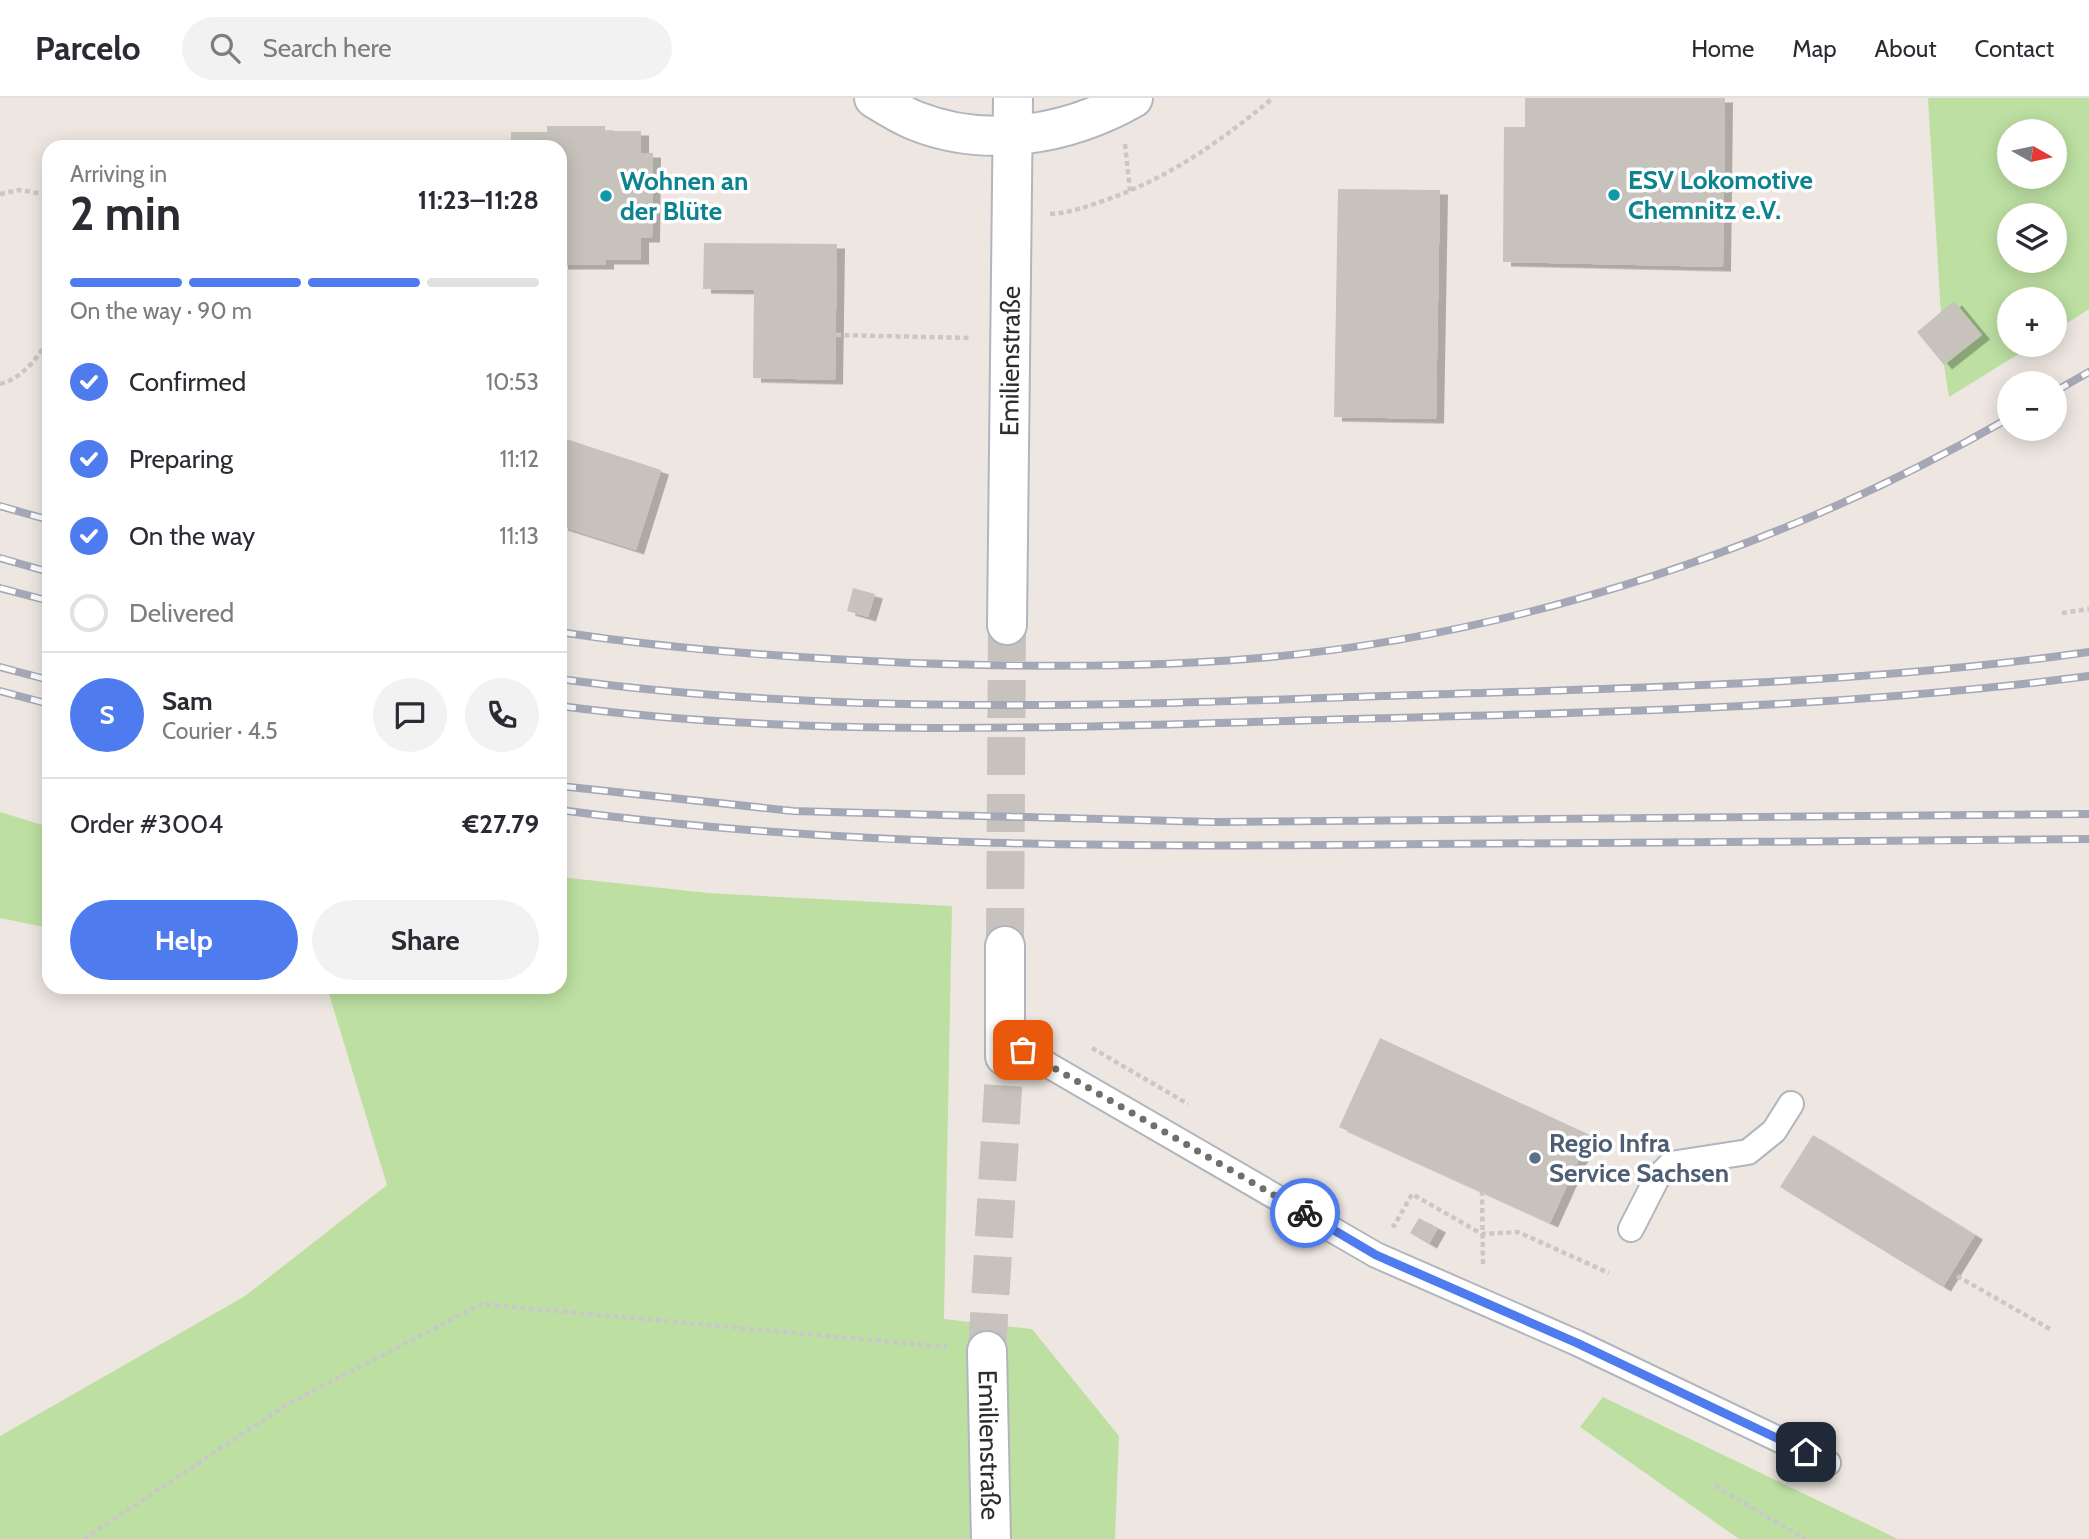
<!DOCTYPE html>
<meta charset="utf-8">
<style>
body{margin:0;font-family:Cabin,sans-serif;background:#f2f2f3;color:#2b2b33;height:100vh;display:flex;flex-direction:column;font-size:26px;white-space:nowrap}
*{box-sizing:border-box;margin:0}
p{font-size:23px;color:#7c7c81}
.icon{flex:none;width:38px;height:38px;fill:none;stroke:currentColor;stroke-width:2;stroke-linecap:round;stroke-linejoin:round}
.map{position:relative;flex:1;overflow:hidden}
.details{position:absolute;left:42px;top:42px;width:525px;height:854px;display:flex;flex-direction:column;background:#fff;border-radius:21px;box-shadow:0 4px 18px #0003}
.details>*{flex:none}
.needle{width:46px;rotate:99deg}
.controls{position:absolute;left:1997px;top:21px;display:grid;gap:14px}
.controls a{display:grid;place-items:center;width:70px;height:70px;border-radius:50%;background:#fff;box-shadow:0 4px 18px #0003;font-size:35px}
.pin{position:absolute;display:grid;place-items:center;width:60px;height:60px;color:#fff;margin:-30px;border-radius:14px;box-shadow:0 4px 10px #0006}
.courier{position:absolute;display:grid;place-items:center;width:70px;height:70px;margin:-35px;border:5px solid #4e7cee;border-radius:50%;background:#fff;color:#222;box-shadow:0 2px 9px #0007}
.head em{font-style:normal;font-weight:700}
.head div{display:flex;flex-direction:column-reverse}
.head{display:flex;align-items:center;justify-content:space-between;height:119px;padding:0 28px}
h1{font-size:46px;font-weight:700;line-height:52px}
.bar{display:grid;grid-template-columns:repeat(4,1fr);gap:10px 7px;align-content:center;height:84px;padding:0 28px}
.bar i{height:9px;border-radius:5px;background:#e1e1e2}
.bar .on{background:#4e7cee}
.bar p{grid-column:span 4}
.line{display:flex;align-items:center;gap:18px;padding:0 28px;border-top:2px solid #e1e1e2}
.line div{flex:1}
.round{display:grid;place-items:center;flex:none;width:74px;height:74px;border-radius:37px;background:#f2f2f3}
ol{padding:0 28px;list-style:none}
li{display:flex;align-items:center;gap:21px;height:77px}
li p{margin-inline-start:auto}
li .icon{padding:7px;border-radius:50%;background:#4e7cee;color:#fff;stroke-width:4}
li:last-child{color:#7c7c81}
li i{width:38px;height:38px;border:4px solid #e1e1e2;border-radius:50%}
.primary-button{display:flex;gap:14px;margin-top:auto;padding:14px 28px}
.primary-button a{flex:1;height:80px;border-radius:42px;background:#4e7cee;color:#fff;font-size:28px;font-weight:700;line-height:80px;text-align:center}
.primary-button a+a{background:#f2f2f3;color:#2b2b33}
header{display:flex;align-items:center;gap:42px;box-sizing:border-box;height:98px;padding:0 35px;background:#fff;border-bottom:2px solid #e1e1e2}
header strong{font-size:33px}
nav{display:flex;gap:38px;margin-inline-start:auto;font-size:24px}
.search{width:490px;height:63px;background:#f2f2f3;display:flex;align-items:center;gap:18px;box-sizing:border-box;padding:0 24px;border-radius:38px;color:#7c7c81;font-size:26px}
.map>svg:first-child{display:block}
</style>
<header>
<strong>Parcelo</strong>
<div class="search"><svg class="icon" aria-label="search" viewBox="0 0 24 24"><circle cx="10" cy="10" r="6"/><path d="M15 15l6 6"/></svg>Search here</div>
<nav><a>Home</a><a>Map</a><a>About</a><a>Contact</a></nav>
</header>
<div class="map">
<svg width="2089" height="1441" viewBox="0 0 2089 1441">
<defs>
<filter id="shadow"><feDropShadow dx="8" dy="4.5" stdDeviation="0" flood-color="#0004"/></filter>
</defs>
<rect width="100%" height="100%" fill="#eee7e1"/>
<!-- green -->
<g fill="#bde0a2" fill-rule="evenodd">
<path d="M1928 0H2089V211L2055 233 2054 201H2009V247H2033L1949 299 1944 267ZM2009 33H2054V79H2009ZM2009 117H2054V163H2009Z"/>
<path d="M0 714 49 729V830L0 820Z"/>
<path d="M560 779 708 795 952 808 944 1221 1032 1231 1119 1338 1115 1441H0V1338L245 1198 387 1087 329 896 300 889H560Z"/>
<path d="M1603 1299 1898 1441H1739L1580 1329Z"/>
</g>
<!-- building -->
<g fill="#c7c2bc" filter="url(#shadow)">
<path d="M1525 0H1725L1723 169 1503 164 1504 29H1525Z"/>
<path d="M547 28H605V33H641V55H653L652 140H641V162H606V167H560V49H511V34H547Z"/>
<path d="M1338 91 1440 92 1436 321 1334 319Z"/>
<path d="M704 145 837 146 835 282 753 280 754 192 703 191Z"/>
<path d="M1954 203 1982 237 1944 267 1917 234Z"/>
<path d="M560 339 661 372 636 452 560 428Z"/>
<path d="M853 490 875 496 868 519 847 513Z"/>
<path d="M1380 940 1590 1037 1550 1125 1339 1029Z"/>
<path d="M1813 1037 1975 1137 1943 1189 1780 1089Z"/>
<path d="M1419 1120 1438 1130 1429 1146 1410 1135Z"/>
</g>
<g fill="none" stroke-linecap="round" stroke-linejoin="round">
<!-- street-tunnel -->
<g stroke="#c7c2bd" stroke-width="38" stroke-dasharray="38 19" stroke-linecap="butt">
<path d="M1005 848 1007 527"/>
<path d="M987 1253 1005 958"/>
</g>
<!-- lane casing -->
<g stroke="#b1b5bd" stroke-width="28">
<g id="lane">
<path d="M1005 942 1376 1157 1577 1245 1828 1365"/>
<path d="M1631 1131 1657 1080 1671 1066 1748 1054 1774 1033 1791 1006"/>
</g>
</g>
<!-- street casing -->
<g stroke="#b1b5bd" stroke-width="42">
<g id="street">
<path id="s1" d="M1007 527 1013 0"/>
<path d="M1005 958V848"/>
<path id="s2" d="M987 1253 991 1441"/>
</g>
</g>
<!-- secondary casing -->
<g stroke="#b1b5bd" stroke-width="42">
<path id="secondary" d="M874 0C887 8 901 17 916 23 987 51 1068 37 1133 0"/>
</g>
<!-- path -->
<g stroke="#c8c8c8" stroke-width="4.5" stroke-dasharray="5 3.5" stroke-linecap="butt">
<path d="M1125 46 1130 93"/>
<path d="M0 96 19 92 49 97"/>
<path d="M1050 116C1069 115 1085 109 1103 103 1171 79 1218 45 1273 0"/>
<path d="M836 237 972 240"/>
<path d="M0 286C23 280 39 259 49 239"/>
<path d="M2062 515 2089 511"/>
<path d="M1092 950 1188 1006"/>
<path d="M1482 1093 1483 1169"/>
<path d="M1392 1126 1394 1128 1412 1096 1482 1136 1518 1134 1609 1175"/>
<path d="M1957 1178 2050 1231"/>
<path d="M1715 1388 1805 1441"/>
<path d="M84 1441 286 1307 481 1206 947 1249"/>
</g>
<!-- lane -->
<use href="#lane" stroke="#fff" stroke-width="24"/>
<!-- street -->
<use href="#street" stroke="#fff" stroke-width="38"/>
<!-- secondary -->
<use href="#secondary" stroke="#fff" stroke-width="38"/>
<!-- rail casing -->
<g stroke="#a4a8b6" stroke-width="8">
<g id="rail">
<path d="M2054 294 2089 274"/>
<path d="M0 408 49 422"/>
<path d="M0 460 49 474"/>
<path d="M0 490 49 503"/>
<path d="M560 534C676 552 794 560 911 565 1031 569 1151 570 1271 559 1525 535 1789 447 2009 320"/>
<path d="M0 569 49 582"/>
<path d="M560 581C841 619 1130 607 1413 597 1638 590 1866 586 2089 554"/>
<path d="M0 593 49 606"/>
<path d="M560 608C812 641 1068 629 1321 622 1577 615 1835 611 2089 578"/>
<path d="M560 688 793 713 1212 724 2089 716"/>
<path d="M560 712C847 751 1138 749 1428 746 1648 744 1869 744 2089 741"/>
</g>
</g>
<!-- rail -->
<use href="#rail" stroke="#fff" stroke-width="5" stroke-dasharray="16" stroke-linecap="butt"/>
</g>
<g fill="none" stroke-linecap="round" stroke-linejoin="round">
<!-- done -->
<path stroke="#716e6c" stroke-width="7" stroke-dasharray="0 12.6" d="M1023 952 1305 1115"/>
<!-- route -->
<path stroke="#4e7cee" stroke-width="9" d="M1305 1115 1376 1157 1577 1245 1806 1354"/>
</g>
<!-- markers -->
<g fill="#0f9aa8" stroke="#fff" stroke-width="2.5">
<circle cx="1614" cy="97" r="7"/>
<circle cx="606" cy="98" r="7"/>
</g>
<circle fill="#5c6f8a" stroke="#fff" stroke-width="2.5" cx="1535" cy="1060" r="7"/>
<g text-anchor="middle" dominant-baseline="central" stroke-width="7" stroke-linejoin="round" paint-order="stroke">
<!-- culture labels -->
<g font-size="26" font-weight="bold" fill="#0d838f" stroke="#fff" text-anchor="start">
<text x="1628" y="82">ESV Lokomotive<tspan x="1628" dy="30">Chemnitz e.V.</tspan></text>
<text x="620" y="83">Wohnen an<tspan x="620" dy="30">der Blüte</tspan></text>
</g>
<!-- street labels -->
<g font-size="26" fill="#2d2d2d" stroke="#fff">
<text stroke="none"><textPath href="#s1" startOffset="264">Emilienstraße</textPath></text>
<text stroke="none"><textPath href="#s2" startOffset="94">Emilienstraße</textPath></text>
</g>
<!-- service labels -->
<g font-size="26" font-weight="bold" fill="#4e5e75" stroke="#fff" text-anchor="start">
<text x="1549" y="1045">Regio Infra<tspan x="1549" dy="30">Service Sachsen</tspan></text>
</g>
</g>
</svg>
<div class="controls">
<a><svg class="needle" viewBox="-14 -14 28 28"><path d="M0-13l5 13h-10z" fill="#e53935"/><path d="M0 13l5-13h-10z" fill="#7c7c81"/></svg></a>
<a><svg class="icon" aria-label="layers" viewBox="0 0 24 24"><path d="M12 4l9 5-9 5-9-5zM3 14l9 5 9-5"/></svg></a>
<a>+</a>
<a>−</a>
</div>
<div class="pin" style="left:1023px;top:952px;background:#ea580c"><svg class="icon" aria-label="bag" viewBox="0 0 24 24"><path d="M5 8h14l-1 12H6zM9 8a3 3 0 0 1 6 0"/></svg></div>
<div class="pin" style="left:1806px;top:1354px;background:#1f2937"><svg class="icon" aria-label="home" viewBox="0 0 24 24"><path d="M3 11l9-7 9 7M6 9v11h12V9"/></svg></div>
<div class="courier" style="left:1305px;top:1115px"><svg class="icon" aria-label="bike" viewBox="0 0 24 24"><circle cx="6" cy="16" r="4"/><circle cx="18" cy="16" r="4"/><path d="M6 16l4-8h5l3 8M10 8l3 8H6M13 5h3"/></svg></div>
<section class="details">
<div class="head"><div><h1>2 min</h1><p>Arriving in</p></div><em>11:23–11:28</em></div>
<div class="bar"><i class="on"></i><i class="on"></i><i class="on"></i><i></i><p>On the way · 90 m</p></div>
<ol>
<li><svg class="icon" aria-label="check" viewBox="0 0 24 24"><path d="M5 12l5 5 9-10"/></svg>Confirmed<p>10:53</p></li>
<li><svg class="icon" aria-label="check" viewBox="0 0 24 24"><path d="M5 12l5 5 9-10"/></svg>Preparing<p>11:12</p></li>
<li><svg class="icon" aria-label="check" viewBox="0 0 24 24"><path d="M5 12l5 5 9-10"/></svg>On the way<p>11:13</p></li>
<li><i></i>Delivered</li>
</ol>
<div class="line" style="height:126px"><b class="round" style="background:#4e7cee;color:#fff">S</b><div><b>Sam</b><p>Courier · 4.5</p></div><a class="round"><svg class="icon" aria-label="chat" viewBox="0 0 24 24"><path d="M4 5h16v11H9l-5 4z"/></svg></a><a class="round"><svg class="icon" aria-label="phone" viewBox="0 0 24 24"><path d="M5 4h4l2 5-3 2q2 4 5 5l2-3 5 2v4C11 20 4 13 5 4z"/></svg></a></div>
<div class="line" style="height:91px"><div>Order #3004</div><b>€27.79</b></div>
<div class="primary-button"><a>Help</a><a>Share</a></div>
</section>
</div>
